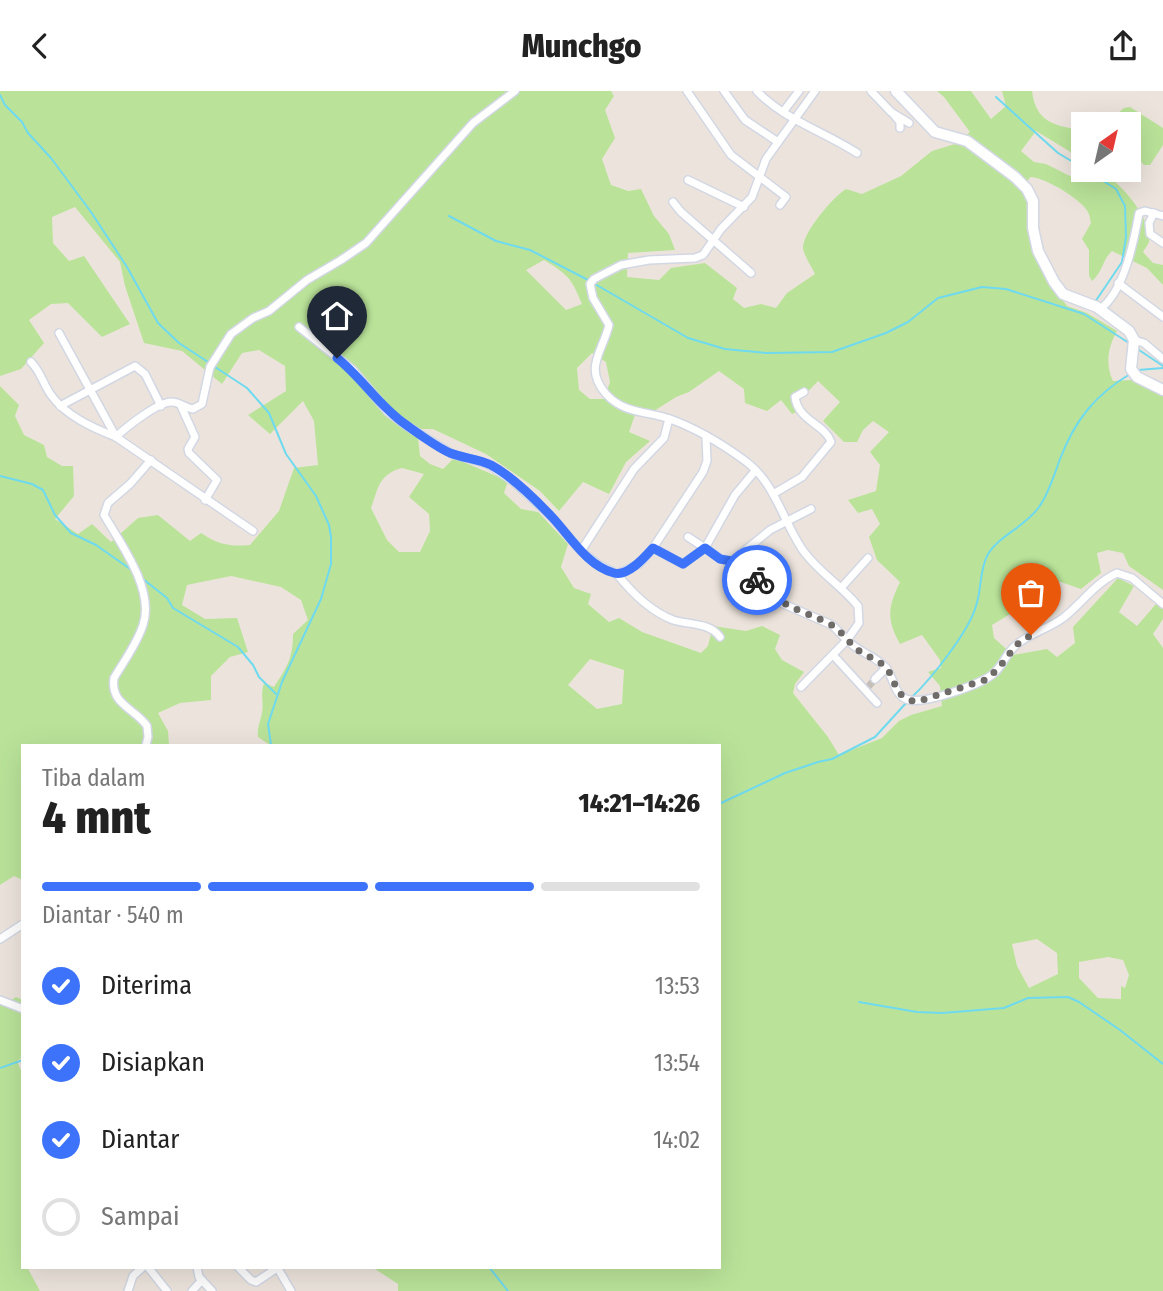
<!DOCTYPE html>
<html lang="id">
<meta charset="utf-8">
<style>
body{margin:0;font-family:"Fira Sans Condensed",sans-serif;background:#f6f6f6;color:#222;height:100vh;display:flex;flex-direction:column;font-size:26px;white-space:nowrap}
*{box-sizing:border-box;margin:0}
p{font-size:23px;color:#767676}
.icon{flex:none;width:38px;height:38px;fill:none;stroke:currentColor;stroke-width:2;stroke-linecap:round;stroke-linejoin:round}
.map{position:relative;flex:1;overflow:hidden}
.drawer{position:absolute;left:21px;top:653px;width:700px;height:525px;display:flex;flex-direction:column;background:#fff;border-radius:0px;box-shadow:0 7px 28px #0002}
.drawer>*{flex:none}
.needle{width:46px;rotate:34deg}
.fabs{position:absolute;left:1071px;top:21px;display:grid;gap:14px}
.fabs a{display:grid;place-items:center;width:70px;height:70px;border-radius:0px;background:#fff;box-shadow:0 7px 28px #0002;font-size:35px}
.pin{position:absolute;display:grid;place-items:center;width:60px;height:60px;color:#fff;margin:-72px -30px;border-radius:50% 50% 50% 0;rotate:-45deg;box-shadow:0 0 7px #0007}
.pin .icon{rotate:45deg}
.courier{position:absolute;display:grid;place-items:center;width:70px;height:70px;margin:-35px;border:5px solid #3c73fa;border-radius:50%;background:#fff;color:#222;box-shadow:0 2px 9px #0007}
.summary em{font-style:normal;font-weight:800}
.summary div{display:flex;flex-direction:column-reverse}
.summary{display:flex;align-items:center;justify-content:space-between;height:119px;padding:0 21px}
h1{font-size:46px;font-weight:800;line-height:52px}
.bar{display:grid;grid-template-columns:repeat(4,1fr);gap:10px 7px;align-content:center;height:84px;padding:0 21px}
.bar i{height:9px;border-radius:5px;background:#e0e0e0}
.bar .on{background:#3c73fa}
.bar p{grid-column:span 4}
ol{padding:0 21px;list-style:none}
li{display:flex;align-items:center;gap:21px;height:77px}
li p{margin-inline-start:auto}
li .icon{padding:7px;border-radius:50%;background:#3c73fa;color:#fff;stroke-width:4}
li:last-child{color:#767676}
li i{width:38px;height:38px;border:4px solid #e0e0e0;border-radius:50%}
header{display:flex;justify-content:space-between;align-items:center;height:91px;padding:0 21px;background:#fff;font-size:32px;font-weight:800}
.map>svg:first-child{display:block}
</style>
<header><svg class="icon" aria-label="back" viewBox="0 0 24 24"><path d="M15 5l-7 7 7 7"/></svg>Munchgo<svg class="icon" aria-label="share" viewBox="0 0 24 24"><path d="M12 15V3M7 8l5-5 5 5M5 13v7h14v-7"/></svg></header>
<div class="map">
<svg width="1163" height="1200" viewBox="0 0 1163 1200">
<rect width="100%" height="100%" fill="#ece4dc"/>
<!-- green -->
<g fill="#bae399" fill-rule="evenodd">
<path d="M0 0H611L614 5 605 19 615 47 602 68 611 94 628 100 641 98 654 125 669 143 675 159 628 162 627 186 659 189 671 177 705 172 737 197 733 208 744 217 761 213 776 217 787 202 815 183C812 176 804 165 803 157 803 141 833 106 846 98L862 103 901 85 932 60 955 53 970 41 944 6 937 0H971L991 28 1006 15 1002 0H1032C1036 32 1055 35 1083 39V73L1069 60 1036 40 1021 60 1034 71 1046 73 1072 86 1083 83 1084 79H1108V85C1124 97 1152 128 1149 151 1148 154 1145 157 1143 161L1153 172 1163 174V194L1147 177 1112 160C1102 169 1103 181 1092 190L1089 185V159L1082 148 1091 132C1090 129 1090 125 1088 121 1082 109 1045 86 1030 86L1023 99 1031 111V136L1037 169 1049 191 1067 215 1087 222 1117 240C1108 256 1105 273 1113 290L1131 289 1163 293V499L1129 475 1123 462 1108 459 1097 462 1101 482 1081 498 1055 489 1030 514 1015 520 992 534 994 547 1013 564 1047 558 1057 566 1075 552 1073 536 1118 487 1134 495 1119 521 1137 535 1156 513 1163 518V528L1153 543 1163 557V1200H398V1193L372 1176H719V654H270L258 646C257 637 260 631 262 622 264 612 260 603 264 592L274 596C287 576 293 567 293 543L308 529 301 509 281 496 231 485 187 494 182 514 205 528 237 527 248 561 230 566 211 585V609L180 612 158 622 168 640 169 654H23V789L14 785 0 794V295L19 314 15 325 24 344 44 354 47 366 62 375H73L74 405 55 428 78 443 92 433 111 451 138 427 158 424 190 450 201 442C217 453 230 456 250 454L279 420 294 377 318 374 314 330 303 310 270 343 248 324 286 300 285 275 259 259 242 262 222 293 182 260 144 252 125 195 120 171 75 116 52 126 53 152 69 170 84 165 130 233 102 246 68 212 51 213 29 229 44 252 21 278 0 285ZM544 169C568 184 571 186 582 213L566 219 526 179ZM592 262 606 271 610 291 604 308H590L579 299 577 277ZM719 280 744 298 745 312 767 320 781 309 792 323 801 319 797 312 818 290 840 311 823 330 844 351H857L863 339 873 330 889 341 870 361 880 374 876 400 848 409 858 422 872 418 880 433 869 446 877 469 900 491C888 516 886 528 900 553L922 544 940 569 941 577 928 581 940 595 942 615 911 624 899 630 882 647 839 664 828 646 793 602 795 593 804 581 782 569 775 558 780 544 762 535 746 540 713 535 708 555 701 562 642 541 619 527 609 531 588 513 591 503 574 497 561 476 568 453 538 421 521 418 504 402 508 390 454 367 443 378 430 373 420 365 417 338H433L486 363 540 400 559 420 583 391 609 403 626 371 650 350 629 341 637 318 654 320 676 306 689 301ZM402 377 424 383 409 406 429 423 430 440 420 461H399L387 449 371 417C379 396 378 384 402 377ZM590 568 624 579 622 613 597 618 568 594ZM1037 848 1057 862 1058 883 1029 897 1017 875 1012 853ZM1108 866 1123 869 1129 884 1125 897 1121 895V908L1098 907 1079 887V871Z"/>
<path d="M1130 16 1163 37V54L1150 74H1144L1129 57V33H1105L1124 17Z"/>
<path d="M16 906 23 909V966L17 970 23 984V1176H27L40 1200H0V913L3 915Z"/>
</g>
<g fill="none" stroke-linecap="round" stroke-linejoin="round">
<!-- stream -->
<g stroke="#6fdaef" stroke-width="2">
<path d="M0 4 5 14 22 31 28 42 51 67 91 121 127 176 158 232 179 252 211 273"/>
<path d="M996 6 1058 62 1083 77"/>
<path d="M1086 79 1116 98 1125 115 1126 146 1122 171 1095 211"/>
<path d="M449 125 496 150 530 159 590 190"/>
<path d="M595 193 688 247 725 258 766 262 832 261 886 242 908 231 938 207 982 196 1006 198 1084 223 1129 252"/>
<path d="M1136 257 1163 275"/>
<path d="M215 276 247 297 269 322 286 363 316 405 329 434 331 446V473L321 508 282 591 268 633 271 654"/>
<path d="M1138 279 1163 277"/>
<path d="M0 385 32 393 43 399 55 424 71 442 96 454 133 480"/>
<path d="M143 488 167 507 173 517 238 556 253 574 259 586 276 603"/>
<path d="M912 606C932 587 969 540 976 515 982 498 979 479 988 463 1000 444 1026 435 1039 416 1049 402 1054 384 1060 368 1075 329 1095 304 1130 283"/>
<path d="M719 713 785 682 818 671 832 668 875 646 906 612"/>
<path d="M859 911 917 921 942 922 1004 917 1028 907 1068 906 1079 911 1120 939 1163 973"/>
<path d="M0 977 23 969"/>
<path d="M489 1176 508 1200"/>
</g>
<!-- street-tunnel -->
<path stroke="#c5bfb8" stroke-width="7" stroke-dasharray="7 3.5" stroke-linecap="butt" d="M868 596 875 588"/>
<!-- street casing -->
<g stroke="#d2d7e3" stroke-width="10">
<g id="street">
<path d="M687 0 731 64 786 106 780 114"/>
<path d="M724 0 745 29 778 51"/>
<path d="M757 0C783 28 825 41 857 62"/>
<path d="M815 0 766 68 752 106 721 138 703 164 695 167 649 169 621 174 594 188 590 193 593 207 609 234C603 260 583 277 606 303 624 323 647 320 670 328 695 337 722 353 744 369 775 391 782 428 802 458 817 480 841 494 858 515L859 532 847 549C858 561 876 565 886 577 894 587 894 603 906 608 921 615 980 594 993 583 1003 575 1006 562 1016 554 1030 542 1048 538 1063 527 1081 513 1095 492 1117 482L1132 487 1163 513"/>
<path d="M871 0 891 21 909 32"/>
<path d="M783 21 799 0"/>
<path d="M894 24 900 31V37"/>
<path d="M688 89 744 116"/>
<path d="M673 111 681 121 751 182"/>
<path d="M1154 122 1149 132 1150 143 1163 152"/>
<path d="M1118 192 1163 226"/>
<path d="M1100 218C1124 201 1134 150 1139 122L1145 120 1163 125"/>
<path d="M299 236 353 279 388 321 407 335 452 363 488 373 514 391 552 426 581 460 599 474 617 483 620 482 639 473 653 457 683 473 705 457 721 468 743 472 766 501 779 511 832 534 847 549 801 596"/>
<path d="M59 242 116 346"/>
<path d="M1134 249 1144 252 1163 268"/>
<path d="M31 271C41 281 43 293 51 304 66 325 93 337 116 346"/>
<path d="M60 315 135 275 145 283 161 315"/>
<path d="M181 315 195 346 188 358 189 362 217 389 205 409"/>
<path d="M773 403 802 386 831 351C825 333 798 330 795 306L804 301"/>
<path d="M253 440 116 346C125 337 159 310 172 311 179 311 186 317 193 318L202 313 210 276 231 243 253 227 269 220 307 189 341 169 366 152 473 32 515 0"/>
<path d="M688 446 705 457 735 404 755 380"/>
<path d="M653 457 703 381 707 370 706 347"/>
<path d="M581 460 634 378 664 347 669 328"/>
<path d="M732 470 770 439 811 418"/>
<path d="M617 483C632 502 650 520 673 529 689 534 709 531 720 546"/>
<path d="M841 497 868 467"/>
<path d="M833 564 877 612"/>
<path d="M875 588 886 577"/>
<path d="M146 654 148 646 147 635C135 617 110 614 114 587 124 570 137 553 143 534 155 499 121 453 104 424L108 412 130 393 151 369"/>
<path d="M0 848 23 833"/>
<path d="M0 909 23 918"/>
<path d="M148 1176 167 1200"/>
<path d="M197 1176 199 1186 212 1200"/>
<path d="M238 1176 251 1189 256 1191 277 1177"/>
<path d="M277 1176 291 1200"/>
<path d="M128 1200 133 1185 143 1176"/>
<path d="M192 1200 202 1189"/>
</g>
</g>
<!-- secondary casing -->
<g stroke="#d2d7e3" stroke-width="13">
<path id="secondary" d="M896 0 935 41 967 50 1015 86 1027 98 1033 110V137L1038 160 1054 191 1063 203 1097 216 1129 240 1134 249 1131 278 1137 286 1163 299"/>
</g>
<!-- street -->
<use href="#street" stroke="#fff" stroke-width="7"/>
<!-- secondary -->
<use href="#secondary" stroke="#fff" stroke-width="10"/>
</g>
<g fill="none" stroke-linecap="round" stroke-linejoin="round">
<!-- done -->
<path stroke="#6e6b68" stroke-width="7" stroke-dasharray="0 12.6" d="M757 489C776 515 803 519 830 533 842 540 848 551 858 559 865 565 875 567 882 573 899 587 889 604 916 611L985 589 998 578 1016 554 1031 544"/>
<!-- route -->
<path stroke="#3c73fa" stroke-width="9" d="M337 267C362 287 379 315 405 333 419 343 435 355 450 362 463 367 478 368 491 374 513 386 534 407 552 426 570 445 587 475 614 482 628 486 645 466 653 457L683 473 705 457 720 468 743 472 757 489"/>
</g>
</svg>
<div class="fabs">
<a><svg class="needle" viewBox="-14 -14 28 28"><path d="M0-13l5 13h-10z" fill="#e53935"/><path d="M0 13l5-13h-10z" fill="#767676"/></svg></a>
</div>
<div class="pin" style="left:1031px;top:544px;background:#ea580c"><svg class="icon" aria-label="bag" viewBox="0 0 24 24"><path d="M5 8h14l-1 12H6zM9 8a3 3 0 0 1 6 0"/></svg></div>
<div class="pin" style="left:337px;top:267px;background:#1f2937"><svg class="icon" aria-label="home" viewBox="0 0 24 24"><path d="M3 11l9-7 9 7M6 9v11h12V9"/></svg></div>
<div class="courier" style="left:757px;top:489px"><svg class="icon" aria-label="bike" viewBox="0 0 24 24"><circle cx="6" cy="16" r="4"/><circle cx="18" cy="16" r="4"/><path d="M6 16l4-8h5l3 8M10 8l3 8H6M13 5h3"/></svg></div>
<section class="drawer">
<div class="summary"><div><h1>4 mnt</h1><p>Tiba dalam</p></div><em>14:21–14:26</em></div>
<div class="bar"><i class="on"></i><i class="on"></i><i class="on"></i><i></i><p>Diantar · 540 m</p></div>
<ol>
<li><svg class="icon" aria-label="check" viewBox="0 0 24 24"><path d="M5 12l5 5 9-10"/></svg>Diterima<p>13:53</p></li>
<li><svg class="icon" aria-label="check" viewBox="0 0 24 24"><path d="M5 12l5 5 9-10"/></svg>Disiapkan<p>13:54</p></li>
<li><svg class="icon" aria-label="check" viewBox="0 0 24 24"><path d="M5 12l5 5 9-10"/></svg>Diantar<p>14:02</p></li>
<li><i></i>Sampai</li>
</ol>
</section>
</div>
